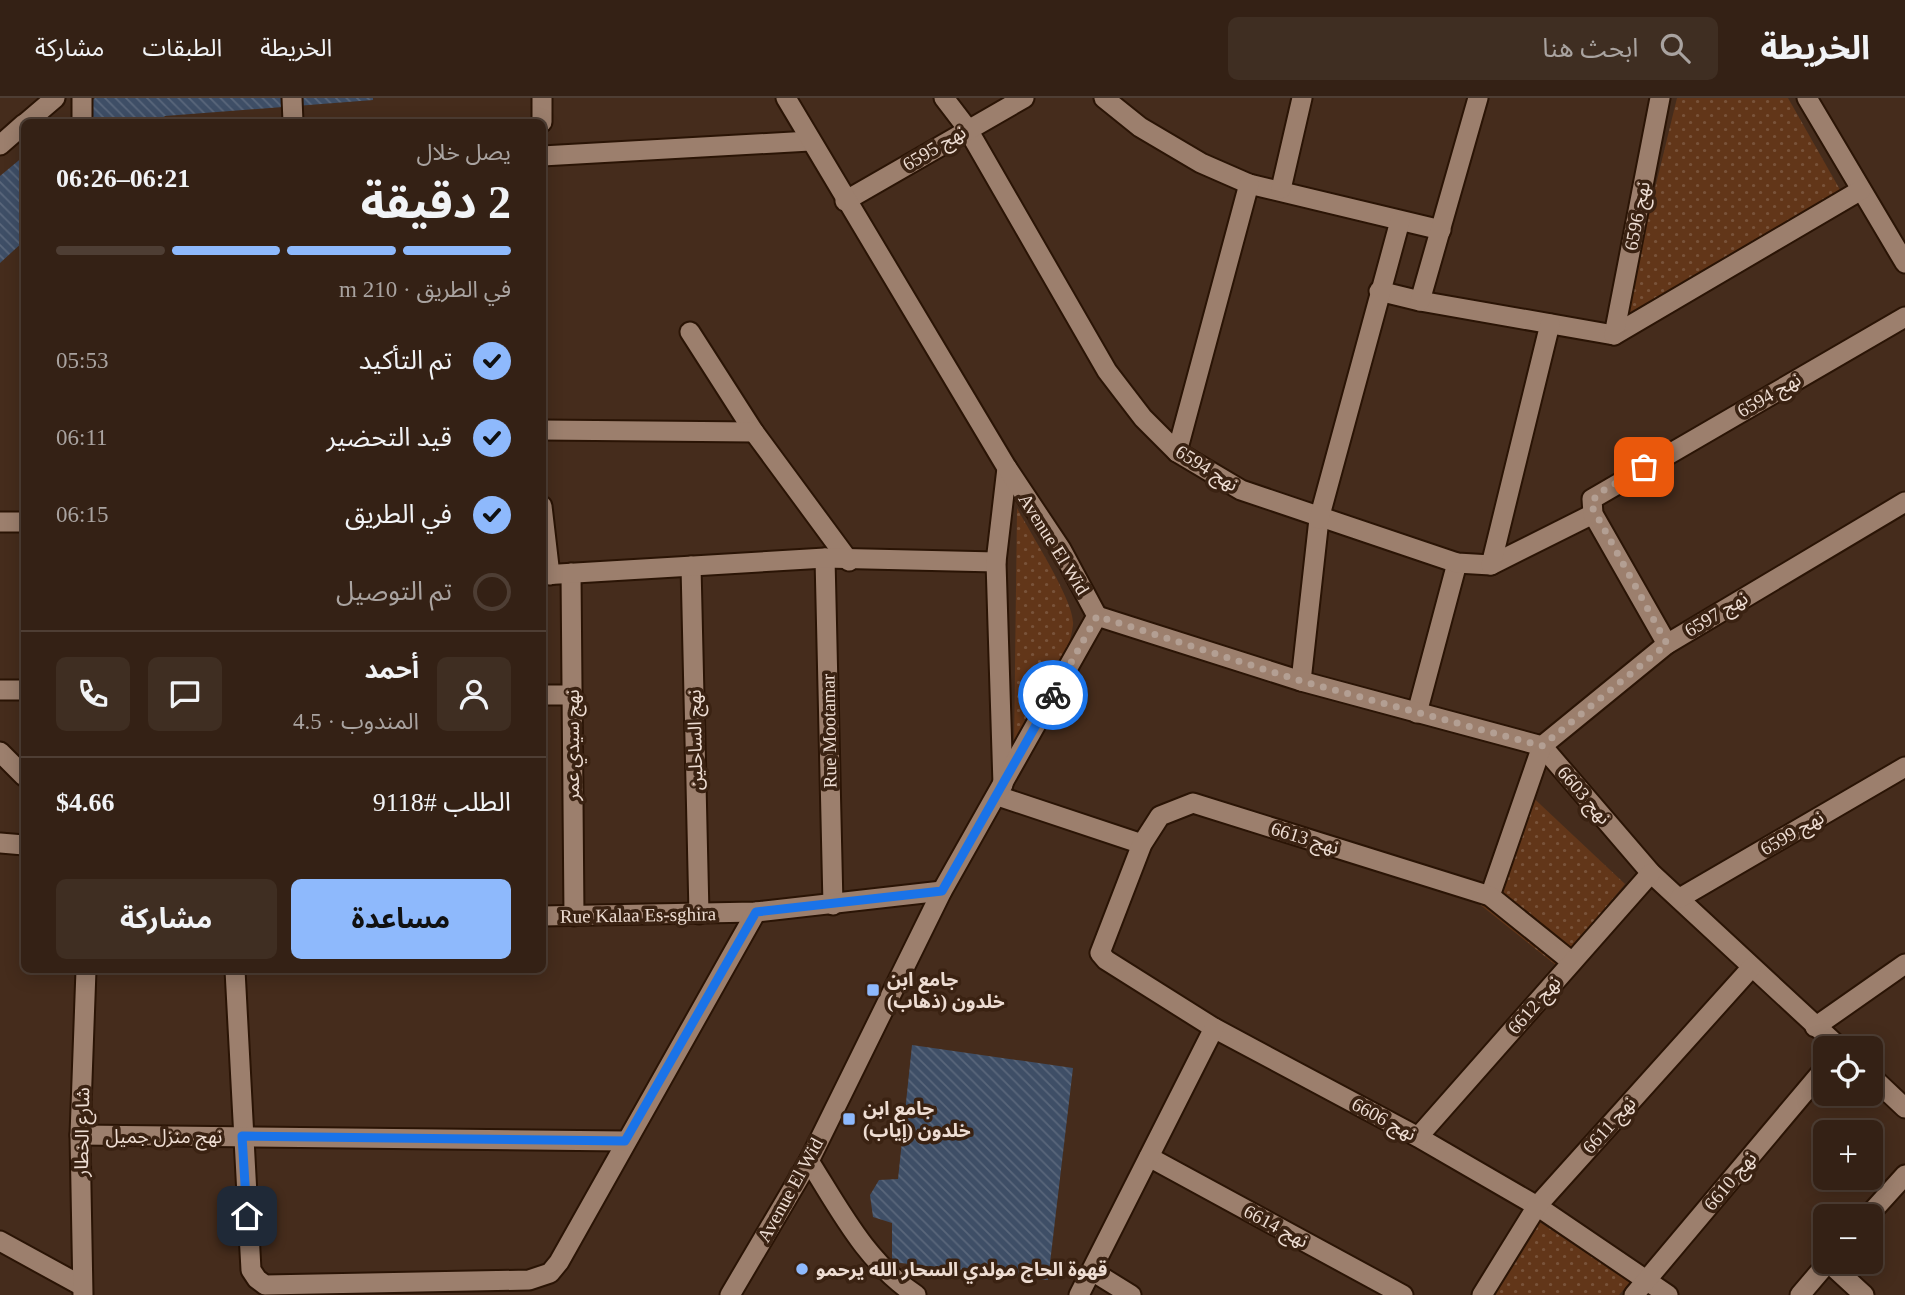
<!DOCTYPE html>
<html lang="ar">
<meta charset="utf-8">
<style>
body{margin:0;font-family:"Times New Roman","Noto Sans Arabic",serif;background:#3f2e22;color:#f1f3f6;direction:rtl;height:100vh;display:flex;flex-direction:column;font-size:26px;white-space:nowrap}
*{box-sizing:border-box;margin:0}
p{font-size:23px;color:#a9a3a0}
.icon{flex:none;width:38px;height:38px;fill:none;stroke:currentColor;stroke-width:2;stroke-linecap:round;stroke-linejoin:round}
.map{position:relative;flex:1;overflow:hidden;direction:ltr}
.side{position:absolute;left:21px;top:21px;width:525px;height:854px;display:flex;flex-direction:column;background:#342115;border-radius:10px;box-shadow:0 4px 18px #0003,0 0 0 2px #4e3e34;direction:rtl}
.side>*{flex:none}
.controls{position:absolute;left:1813px;top:938px;display:grid;gap:14px}
.controls a{display:grid;place-items:center;width:70px;height:70px;border-radius:10px;background:#342115;box-shadow:0 4px 18px #0003,0 0 0 2px #4e3e34;font-size:35px}
.pin{position:absolute;display:grid;place-items:center;width:60px;height:60px;color:#fff;margin:-30px;border-radius:14px;box-shadow:0 4px 10px #0006}
.courier{position:absolute;display:grid;place-items:center;width:70px;height:70px;margin:-35px;border:5px solid #1a73e8;border-radius:50%;background:#fff;color:#222;box-shadow:0 2px 9px #0007}
.overview em{font-style:normal;font-weight:700}
.overview div{display:flex;flex-direction:column-reverse}
.overview{display:flex;align-items:center;justify-content:space-between;height:119px;padding:0 35px}
h1{font-size:46px;font-weight:700;line-height:52px}
.bar{display:grid;grid-template-columns:repeat(4,1fr);gap:10px 7px;align-content:center;height:84px;padding:0 35px}
.bar i{height:9px;border-radius:5px;background:#4e3e34}
.bar .on{background:#8eb9fc}
.bar p{grid-column:span 4}
.line{display:flex;align-items:center;gap:18px;padding:0 35px;border-top:2px solid #4e3e34}
.line div{flex:1}
.round{display:grid;place-items:center;flex:none;width:74px;height:74px;border-radius:10px;background:#3f2e22}
ol{padding:0 35px;list-style:none}
li{display:flex;align-items:center;gap:21px;height:77px}
li p{margin-inline-start:auto}
li .icon{padding:7px;border-radius:50%;background:#8eb9fc;color:#111;stroke-width:4}
li:last-child{color:#a9a3a0}
li i{width:38px;height:38px;border:4px solid #4e3e34;border-radius:50%}
.primary-button{display:flex;gap:14px;margin-top:auto;padding:14px 35px}
.primary-button a{flex:1;height:80px;border-radius:10px;background:#8eb9fc;color:#111;font-size:28px;font-weight:700;line-height:80px;text-align:center}
.primary-button a+a{background:#3f2e22;color:#f1f3f6}
header{display:flex;align-items:center;gap:42px;box-sizing:border-box;height:98px;padding:0 35px;background:#342115;border-bottom:2px solid #4e3e34}
header strong{font-size:33px}
nav{display:flex;gap:38px;margin-inline-start:auto;font-size:24px}
.search{width:490px;height:63px;background:#3f2e22;display:flex;align-items:center;gap:18px;box-sizing:border-box;padding:0 24px;border-radius:10px;color:#a9a3a0;font-size:26px}
.map>svg:first-child{display:block}
</style>
<header>
<strong>الخريطة</strong>
<div class="search"><svg class="icon" aria-label="search" viewBox="0 0 24 24"><circle cx="10" cy="10" r="6"/><path d="M15 15l6 6"/></svg>ابحث هنا</div>
<nav><a>الخريطة</a><a>الطبقات</a><a>مشاركة</a></nav>
</header>
<div class="map">
<svg width="1905" height="1197" viewBox="0 0 1905 1197">
<defs>
<pattern id="grass-dots" width="8" height="8" patternUnits="userSpaceOnUse" patternTransform="scale(1.75)"><rect width="8" height="8" fill="#623619"/><path d="M2 2h.1M6 6h.1" fill="none" stroke="#79533a" stroke-width="1.8" stroke-linecap="round"/></pattern>
<pattern id="building-back-hatch" width="6" height="6" patternUnits="userSpaceOnUse" patternTransform="scale(1.75)"><rect width="6" height="6" fill="#3e4e66"/><path d="M-1 5l2 2M0 0l6 6M5-1l2 2" fill="none" stroke="#5a677b"/></pattern>
</defs>
<rect width="100%" height="100%" fill="#452c1c"/>
<!-- grass -->
<g fill="url(#grass-dots)">
<path d="M1677 0H1788L1843 97 1622 226Z"/>
<path d="M1017 410C1029 433 1076 505 1073 527 1069 564 1033 615 1014 649Z"/>
<path d="M1523 690 1625 786 1557 868 1478 805Z"/>
<path d="M1538 1123 1630 1184 1619 1197H1493Z"/>
</g>
<!-- building -->
<g fill="url(#building-back-hatch)">
<path d="M95 0H373V2L165 18 158 24H65Z"/>
<path d="M24 58V143L0 165V78Z"/>
<path d="M912 947 1073 970 1048 1182 892 1164V1125L873 1119 870 1097 879 1082 898 1081Z"/>
</g>
<g fill="none" stroke-linecap="round" stroke-linejoin="round">
<!-- pedestrian casing -->
<g stroke="#2a1405" stroke-width="23">
<g id="pedestrian">
<path d="M1301 583 1319 421"/>
<path d="M1417 615 1457 465"/>
<path d="M998 698 1142 746"/>
</g>
</g>
<!-- minor casing -->
<g stroke="#2a1405" stroke-width="23">
<g id="minor">
<path d="M82 0V24"/>
<path d="M292 0 293 24"/>
<path d="M944 0 967 30 1107 273 1143 320 1177 354 1241 392 1457 465 1491 467 1593 416"/>
<path d="M1104 0 1140 29 1201 65 1249 86 1441 132"/>
<path d="M1807 0 1905 165"/>
<path d="M27 24 55 0"/>
<path d="M542 24V0"/>
<path d="M0 47 24 26"/>
<path d="M542 58 810 43"/>
<path d="M1281 91 1302 0"/>
<path d="M845 103 1024 0"/>
<path d="M1379 193 1420 203 1614 237 1861 92"/>
<path d="M1420 203 1478 0"/>
<path d="M690 234 754 334 849 463"/>
<path d="M1614 237 1660 0"/>
<path d="M542 332 754 334"/>
<path d="M1177 354 1249 86"/>
<path d="M542 408 550 477"/>
<path d="M1319 421 1400 123"/>
<path d="M0 424H24"/>
<path d="M825 460 833 807"/>
<path d="M1491 467 1550 226"/>
<path d="M691 468 699 816"/>
<path d="M571 475 574 818"/>
<path d="M542 477 825 460 996 464"/>
<path d="M1097 518 1301 583 1542 648 1651 775 1840 950"/>
<path d="M1667 546 1593 416 1592 401 1905 219"/>
<path d="M0 592H24"/>
<path d="M542 597H572"/>
<path d="M1542 648 1667 546 1905 404"/>
<path d="M0 654 24 678"/>
<path d="M1003 687 996 464 1007 370"/>
<path d="M0 745 24 747"/>
<path d="M1490 798 1542 648"/>
<path d="M1680 800 1905 669"/>
<path d="M542 818 756 814 942 793"/>
<path d="M1572 864 1490 798 1193 705 1160 718 1142 746 1100 855 1106 862 1214 930 1418 1039 1537 1108 1668 1197"/>
<path d="M235 872 251 1172 257 1181 265 1187 529 1182 550 1175 559 1164 756 814"/>
<path d="M1815 929 1905 866"/>
<path d="M1871 978 1905 1010"/>
<path d="M80 1037 625 1043"/>
<path d="M1418 1039 1651 775"/>
<path d="M1149 1059 1403 1197"/>
<path d="M809 1063C840 1112 866 1164 916 1197"/>
<path d="M1868 1118 1905 1077"/>
<path d="M0 1143 82 1188"/>
<path d="M1828 1164 1864 1197"/>
<path d="M1092 1173 1131 1197"/>
<path d="M83 1197 80 1037 86 872"/>
<path d="M730 1197 809 1063 942 793 1097 518 1061 451 1007 370 786 0"/>
<path d="M1079 1197 1214 930"/>
<path d="M1482 1197 1537 1108 1752 869"/>
<path d="M1634 1197 1825 970"/>
<path d="M1800 1197 1828 1164"/>
</g>
</g>
<!-- pedestrian -->
<use href="#pedestrian" stroke="#9c7f6d" stroke-width="19"/>
<!-- minor -->
<use href="#minor" stroke="#9c7f6d" stroke-width="19"/>
</g>
<g fill="none" stroke-linecap="round" stroke-linejoin="round">
<!-- done -->
<path stroke="#b39f93" stroke-width="7" stroke-dasharray="0 12.6" d="M1053 597 1097 518 1301 583 1542 648 1667 546 1591 407 1597 396 1644 369"/>
<!-- route -->
<path stroke="#1a73e8" stroke-width="9" d="M247 1118 242 1038 625 1043 756 814 942 793 1053 597"/>
</g>
<!-- markers -->
<g fill="#8eb9fc" stroke="#3a2212" stroke-width="2.5">
<rect x="866" y="885" width="14" height="14" rx="3.5"/>
<rect x="842" y="1014" width="14" height="14" rx="3.5"/>
<circle cx="802" cy="1171" r="7"/>
</g>
<g text-anchor="middle" dominant-baseline="central" stroke-width="7" stroke-linejoin="round" paint-order="stroke">
<!-- street labels -->
<g font-size="19" fill="#eeddd3" stroke="#3a2212">
<text transform="translate(934 50) rotate(-31)">نهج 6595</text>
<text transform="translate(1637 118) rotate(-79)">نهج 6596</text>
<text transform="translate(1769 297) rotate(-30)">نهج 6594</text>
<text transform="translate(1207 370) rotate(32)">نهج 6594</text>
<text transform="translate(1054 446) rotate(58)">Avenue El Wid</text>
<text transform="translate(1716 516) rotate(-31)">نهج 6597</text>
<text transform="translate(829 633) rotate(-91)">Rue Mootamar</text>
<text transform="translate(695 642) rotate(-91)">نهج الساحلين</text>
<text transform="translate(572 647) rotate(-90)">نهج سيدي عمر</text>
<text transform="translate(1584 697) rotate(49)">نهج 6603</text>
<text transform="translate(1792 735) rotate(-30)">نهج 6599</text>
<text transform="translate(1305 740) rotate(17)">نهج 6613</text>
<text transform="translate(638 817) rotate(-1)">Rue Kalaa Es-sghira</text>
<text transform="translate(1534 907) rotate(-49)">نهج 6612</text>
<text transform="translate(1384 1021) rotate(28)">نهج 6606</text>
<text transform="translate(1609 1027) rotate(-48)">نهج 6611</text>
<text transform="translate(82 1034) rotate(-89)">شارع الخطار</text>
<text x="164" y="1038">نهج منزل جميل</text>
<text transform="translate(1730 1083) rotate(-50)">نهج 6610</text>
<text transform="translate(790 1092) rotate(-61)">Avenue El Wid</text>
<text transform="translate(1276 1128) rotate(28)">نهج 6614</text>
</g>
<!-- poi labels -->
<g font-size="19" font-weight="bold" fill="#eeddd3" stroke="#3a2212" text-anchor="start">
<text x="887" y="881">جامع ابن<tspan x="887" dy="22">خلدون (ذهاب)</tspan></text>
<text x="863" y="1010">جامع ابن<tspan x="863" dy="22">خلدون (إياب)</tspan></text>
<text x="816" y="1171">قهوة الحاج مولدي السحار الله يرحمو</text>
</g>
</g>
</svg>
<div class="controls">
<a><svg class="icon" aria-label="locate" viewBox="0 0 24 24"><circle cx="12" cy="12" r="6"/><path d="M12 2v4M12 18v4M2 12h4M18 12h4"/></svg></a>
<a>+</a>
<a>−</a>
</div>
<div class="pin" style="left:1644px;top:369px;background:#ea580c"><svg class="icon" aria-label="bag" viewBox="0 0 24 24"><path d="M5 8h14l-1 12H6zM9 8a3 3 0 0 1 6 0"/></svg></div>
<div class="pin" style="left:247px;top:1118px;background:#1f2937"><svg class="icon" aria-label="home" viewBox="0 0 24 24"><path d="M3 11l9-7 9 7M6 9v11h12V9"/></svg></div>
<div class="courier" style="left:1053px;top:597px"><svg class="icon" aria-label="bike" viewBox="0 0 24 24"><circle cx="6" cy="16" r="4"/><circle cx="18" cy="16" r="4"/><path d="M6 16l4-8h5l3 8M10 8l3 8H6M13 5h3"/></svg></div>
<section class="side">
<div class="overview"><div><h1>2 دقيقة</h1><p>يصل خلال</p></div><em>06:21–06:26</em></div>
<div class="bar"><i class="on"></i><i class="on"></i><i class="on"></i><i></i><p>في الطريق · 210 m</p></div>
<ol>
<li><svg class="icon" aria-label="check" viewBox="0 0 24 24"><path d="M5 12l5 5 9-10"/></svg>تم التأكيد<p>05:53</p></li>
<li><svg class="icon" aria-label="check" viewBox="0 0 24 24"><path d="M5 12l5 5 9-10"/></svg>قيد التحضير<p>06:11</p></li>
<li><svg class="icon" aria-label="check" viewBox="0 0 24 24"><path d="M5 12l5 5 9-10"/></svg>في الطريق<p>06:15</p></li>
<li><i></i>تم التوصيل</li>
</ol>
<div class="line" style="height:126px"><a class="round"><svg class="icon" aria-label="person" viewBox="0 0 24 24"><circle cx="12" cy="8" r="4"/><path d="M4 21q1-7 8-7t8 7"/></svg></a><div><b>أحمد</b><p>المندوب · 4.5</p></div><a class="round"><svg class="icon" aria-label="chat" viewBox="0 0 24 24"><path d="M4 5h16v11H9l-5 4z"/></svg></a><a class="round"><svg class="icon" aria-label="phone" viewBox="0 0 24 24"><path d="M5 4h4l2 5-3 2q2 4 5 5l2-3 5 2v4C11 20 4 13 5 4z"/></svg></a></div>
<div class="line" style="height:91px"><div>الطلب #9118</div><b>$4.66</b></div>
<div class="primary-button"><a>مساعدة</a><a>مشاركة</a></div>
</section>
</div>
